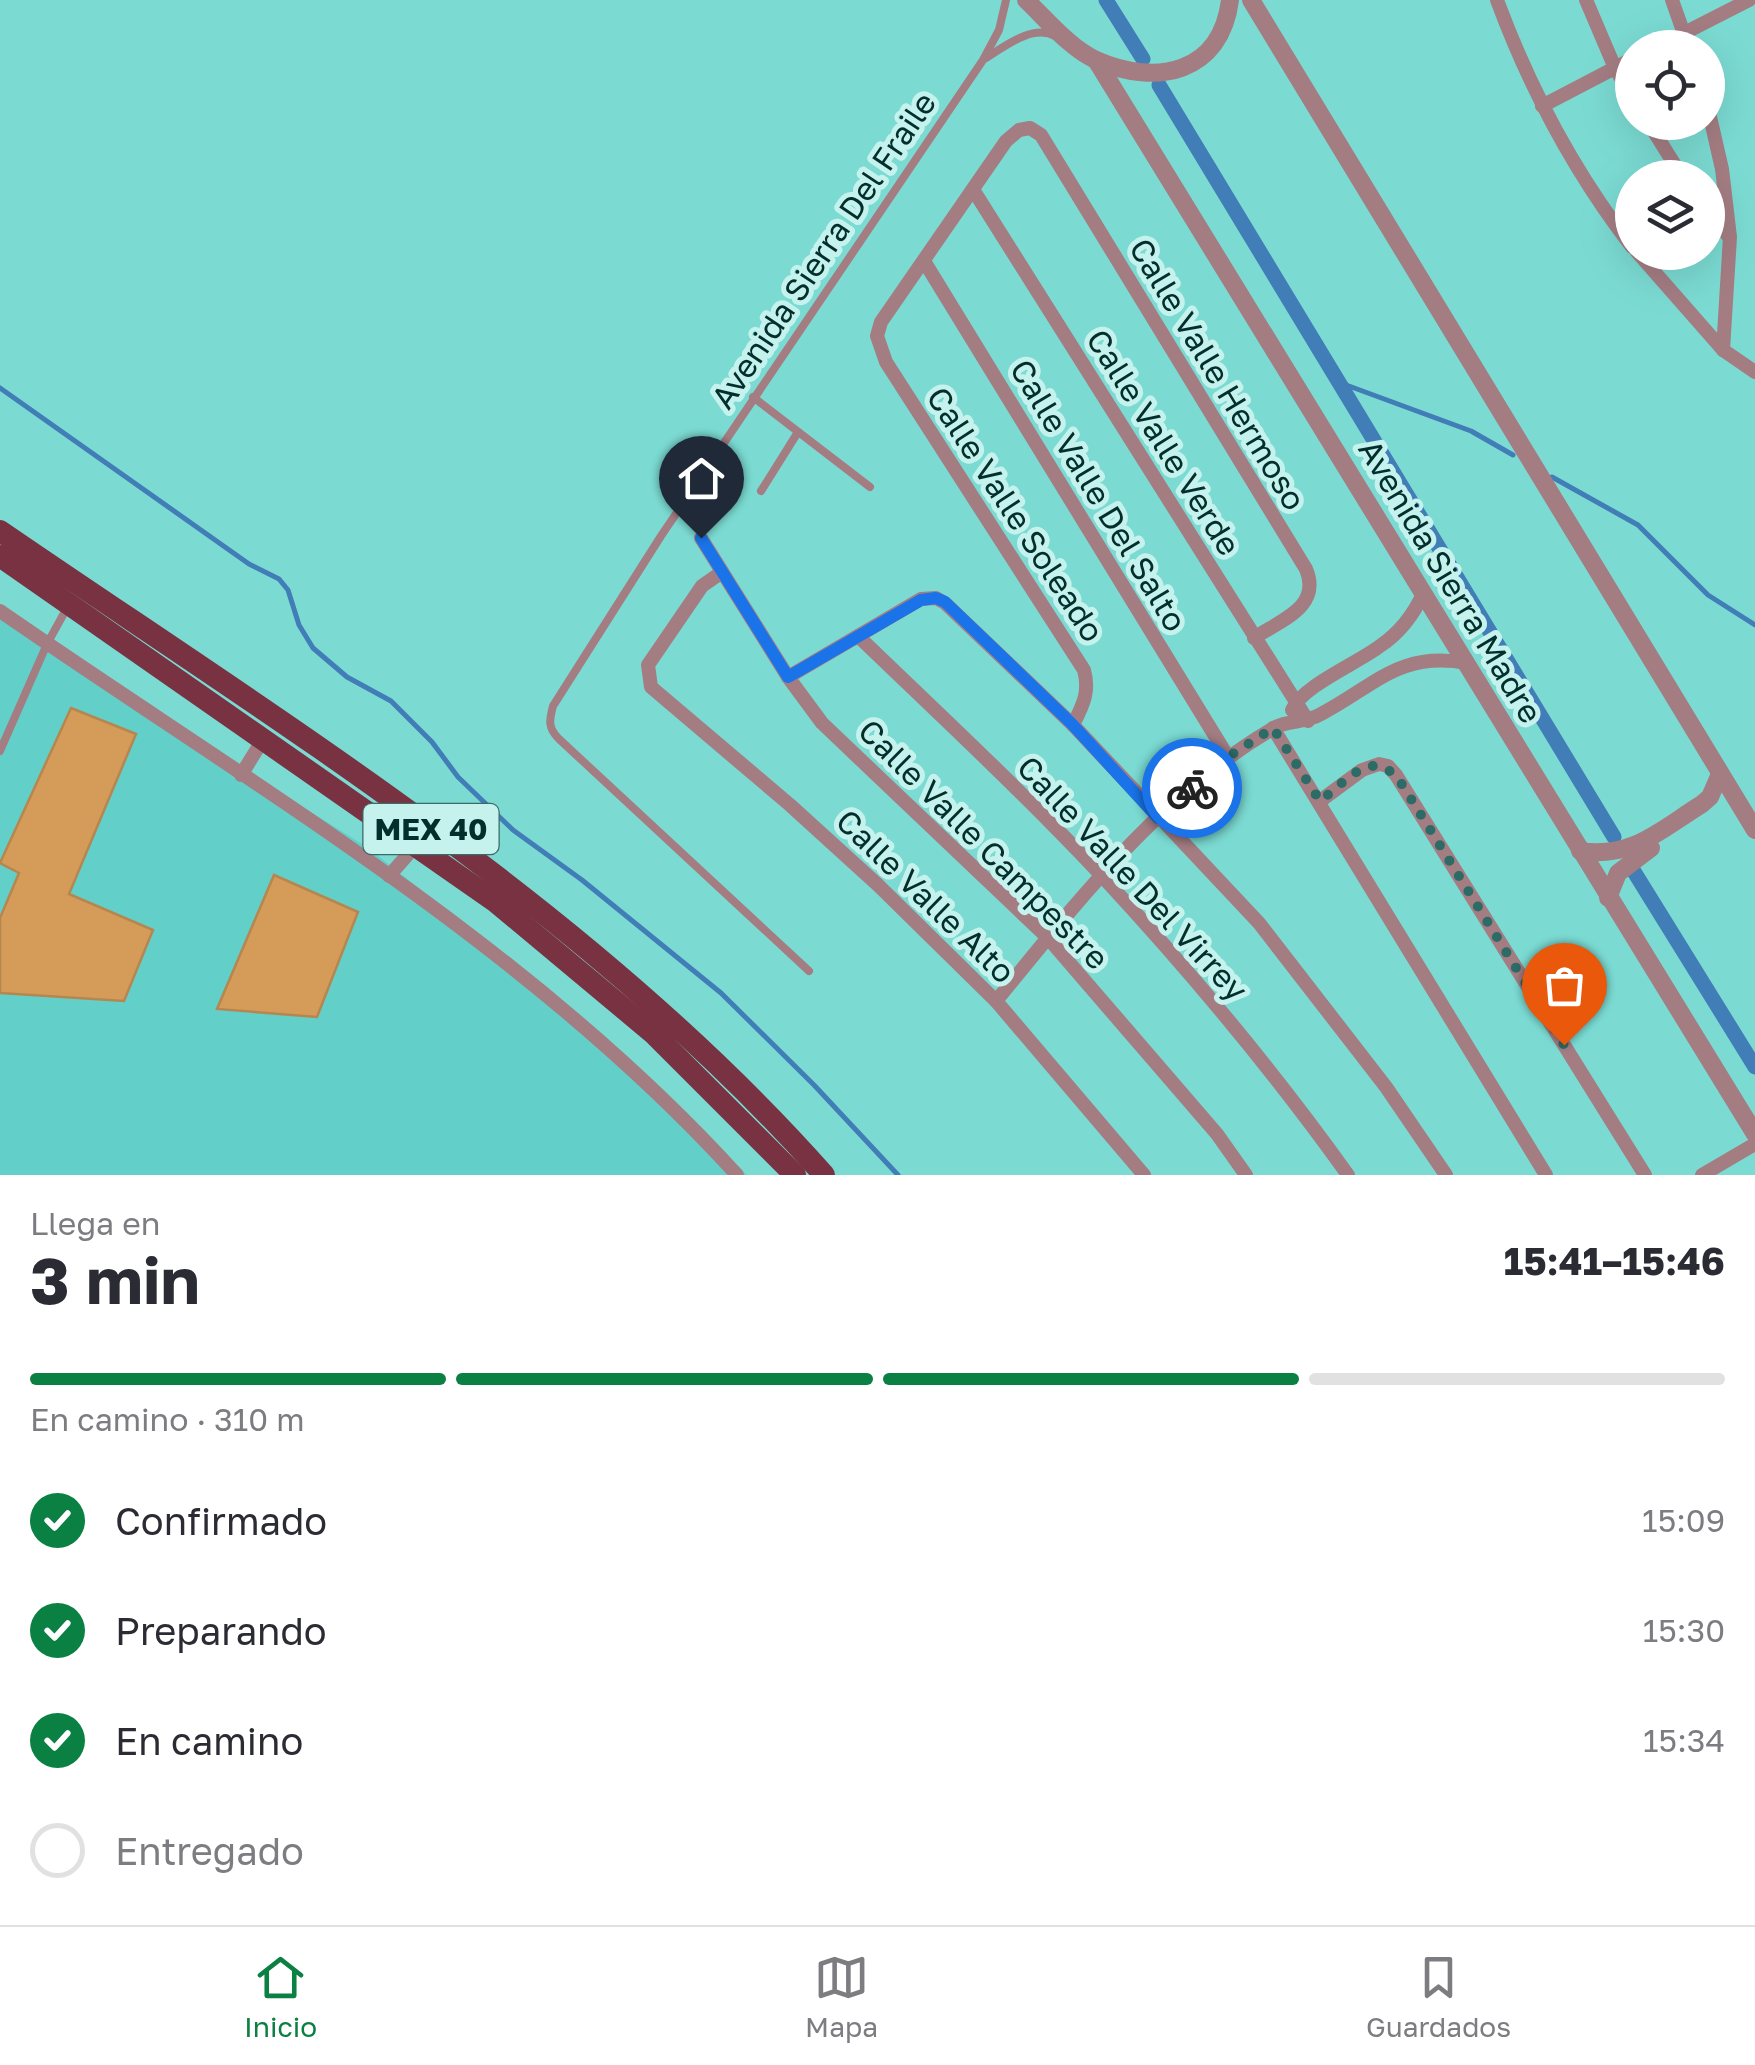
<!DOCTYPE html>
<html lang="es">
<meta charset="utf-8">
<style>
body{margin:0;font-family:"Golos Text",sans-serif;background:#f2f2f3;color:#2b2b33;height:100vh;display:flex;flex-direction:column;font-size:38px;white-space:nowrap}
*{box-sizing:border-box;margin:0}
p{font-size:32px;color:#7c7c81}
.icon{flex:none;width:55px;height:55px;fill:none;stroke:currentColor;stroke-width:2;stroke-linecap:round;stroke-linejoin:round}
.map{position:relative;height:1175px;overflow:hidden}
.sheet{display:flex;flex-direction:column;background:#fff;flex:1}
.sheet>*{flex:none}
.controls{position:absolute;left:1615px;top:30px;display:grid;gap:20px}
.controls a{display:grid;place-items:center;width:110px;height:110px;border-radius:50%;background:#fff;box-shadow:0 10px 40px #0002;font-size:50px}
.pin{position:absolute;display:grid;place-items:center;width:85px;height:85px;color:#fff;margin:-102px -42px;border-radius:50% 50% 50% 0;rotate:-45deg;box-shadow:0 0 10px #0007}
.pin .icon{rotate:45deg}
.courier{position:absolute;display:grid;place-items:center;width:100px;height:100px;margin:-50px;border:8px solid #1a73e8;border-radius:50%;background:#fff;color:#222;box-shadow:0 2px 12px #0007}
.overview em{font-style:normal;font-weight:700}
.overview div{display:flex;flex-direction:column-reverse}
.overview{display:flex;align-items:center;justify-content:space-between;height:170px;padding:0 30px}
h1{font-size:65px;font-weight:700;line-height:75px}
.bar{display:grid;grid-template-columns:repeat(4,1fr);gap:15px 10px;align-content:center;height:120px;padding:0 30px}
.bar i{height:12px;border-radius:8px;background:#e1e1e2}
.bar .active{background:#0b8043}
.bar p{grid-column:span 4}
ol{padding:0 30px;list-style:none}
li{display:flex;align-items:center;gap:30px;height:110px}
li p{margin-inline-start:auto}
li .icon{padding:10px;border-radius:50%;background:#0b8043;color:#fff;stroke-width:4}
li:last-child{color:#7c7c81}
li i{width:55px;height:55px;border:5px solid #e1e1e2;border-radius:50%}
.menu{display:flex;justify-content:space-around;align-items:center;height:140px;border-top:2px solid #e1e1e2;background:#fff;font-size:28px;color:#7c7c81}
.menu a{display:grid;justify-items:center;gap:5px}
.menu .active{color:#0b8043}
.map>svg:first-child{display:block}
</style>
<div class="map">
<svg width="1755" height="1175" viewBox="0 0 1755 1175">
<rect width="100%" height="100%" fill="#7bdbd3"/>
<!-- built -->
<path fill="#62d0c8" d="M0 618 367 847 605 1036 747 1175H0Z"/>
<g fill="none" stroke-linecap="round" stroke-linejoin="round">
<!-- stream -->
<g stroke="#417db6" stroke-width="5">
<path d="M1338 382 1471 431 1513 455"/>
<path d="M0 388 249 564 279 579 288 590 299 625 313 648 347 677 391 701 432 742 458 777 513 830 582 880 721 993 814 1085 898 1175"/>
<path d="M1552 477 1638 525 1708 595 1755 625"/>
</g>
<!-- canal -->
<g stroke="#417db6" stroke-width="15">
<path d="M1106 0 1143 59"/>
<path d="M1159 85 1614 837"/>
<path d="M1633 870 1755 1067"/>
</g>
</g>
<!-- building -->
<g fill="#d59b59" stroke="#b68650" stroke-width="2.5">
<path d="M71 708 136 734 69 894 153 930 124 1001 0 993V918L19 873 0 863Z"/>
<path d="M274 875 358 912 317 1017 217 1009Z"/>
</g>
<g fill="none" stroke-linecap="round" stroke-linejoin="round">
<!-- service -->
<g stroke="#a47d83" stroke-width="8">
<path d="M986 58C1005 46 1033 24 1055 36"/>
<path d="M753 397 870 487"/>
<path d="M761 491 798 432"/>
<path d="M0 751 47 644 68 606"/>
<path d="M809 971 559 739C548 728 549 721 553 706L661 536 983 60 999 30 1006 0"/>
</g>
<!-- minor -->
<g stroke="#a47d83" stroke-width="14">
<path d="M1497 0C1530 89 1574 172 1632 247"/>
<path d="M1586 0 1615 68 1632 97"/>
<path d="M1672 0 1689 48"/>
<path d="M1655 48 1749 0"/>
<path d="M1542 106 1632 59"/>
<path d="M1708 108 1722 169 1730 237 1723 350"/>
<path d="M1648 122 1683 178"/>
<path d="M974 191 1308 721"/>
<path d="M1708 210 1729 237"/>
<path d="M1637 252 1723 350 1755 372"/>
<path d="M924 261 1228 757"/>
<path d="M701 538 788 677 822 723 1048 938 1217 1134 1246 1175"/>
<path d="M722 572 702 586 648 665 651 687 790 805 878 885 996 1001 1144 1175"/>
<path d="M0 611C253 786 528 945 737 1175"/>
<path d="M858 636C940 715 1024 793 1102 876 1190 971 1273 1070 1348 1175"/>
<path d="M788 677 921 599 936 598 945 603 1073 725 1259 923 1386 1087 1446 1175"/>
<path d="M1292 710C1302 686 1358 663 1380 646 1401 632 1414 614 1424 592"/>
<path d="M1073 725C1083 705 1090 692 1084 670L886 362 877 336 881 322 1006 141 1019 130 1030 128 1041 135 1306 569C1322 607 1281 620 1254 638"/>
<path d="M1273 728 1546 1175"/>
<path d="M241 775 264 738"/>
<path d="M1320 801 1362 770 1379 764 1388 766 1396 775 1645 1175"/>
<path d="M389 876 417 844"/>
<path d="M996 1001C1077 902 1160 795 1272 729 1288 719 1304 724 1321 714 1376 685 1399 651 1467 663"/>
<path d="M1702 1175 1755 1144"/>
</g>
<!-- tertiary -->
<g stroke="#a47d83" stroke-width="18">
<path d="M1026 0C1047 20 1070 48 1096 60 1157 87 1221 73 1230 0"/>
<path d="M1251 0 1755 830"/>
<path d="M1096 60 1755 1134"/>
<path d="M1580 851C1632 859 1660 830 1702 804L1710 797 1720 774"/>
<path d="M1608 898 1618 873 1651 848"/>
</g>
<!-- trunk -->
<g stroke="#783242" stroke-width="22">
<path d="M0 531C286 727 592 913 824 1175"/>
<path d="M0 556 496 902 653 1033 795 1175"/>
</g>
</g>
<g fill="none" stroke-linecap="round" stroke-linejoin="round">
<!-- done -->
<path stroke="#2c6b66" stroke-width="10" stroke-dasharray="0 18" d="M1192 788 1228 757 1273 728 1320 801C1349 779 1375 743 1403 786L1564 1045"/>
<!-- route -->
<path stroke="#1a73e8" stroke-width="12" d="M701 538 788 677 921 600 936 598 945 602 1072 724 1158 818 1192 788"/>
</g>
<g text-anchor="middle" dominant-baseline="central" stroke-width="10" stroke-linejoin="round" paint-order="stroke">
<!-- shield labels -->
<rect fill="#c6f2ee" stroke="#3d6966" stroke-width="2.5" x="363.5" y="804" width="135" height="50" rx="8"/>
<g font-size="30" font-weight="bold" fill="#022e2c">
<text x="431" y="829">MEX 40</text>
</g>
<!-- street labels -->
<g font-size="32" fill="#022e2c" stroke="#c6f2ee">
<text transform="translate(823 250) rotate(-56)">Avenida Sierra Del Fraile</text>
<text transform="translate(1218 374) rotate(59)">Calle Valle Hermoso</text>
<text transform="translate(1164 442) rotate(58)">Calle Valle Verde</text>
<text transform="translate(1099 495) rotate(59)">Calle Valle Del Salto</text>
<text transform="translate(1016 514) rotate(57)">Calle Valle Soleado</text>
<text transform="translate(1451 581) rotate(59)">Avenida Sierra Madre</text>
<text transform="translate(984 844) rotate(45)">Calle Valle Campestre</text>
<text transform="translate(1133 878) rotate(47)">Calle Valle Del Virrey</text>
<text transform="translate(926 896) rotate(44)">Calle Valle Alto</text>
</g>
</g>
</svg>
<div class="controls">
<a><svg class="icon" aria-label="locate" viewBox="0 0 24 24"><circle cx="12" cy="12" r="6"/><path d="M12 2v4M12 18v4M2 12h4M18 12h4"/></svg></a>
<a><svg class="icon" aria-label="layers" viewBox="0 0 24 24"><path d="M12 4l9 5-9 5-9-5zM3 14l9 5 9-5"/></svg></a>
</div>
<div class="pin" style="left:1564px;top:1045px;background:#ea580c"><svg class="icon" aria-label="bag" viewBox="0 0 24 24"><path d="M5 8h14l-1 12H6zM9 8a3 3 0 0 1 6 0"/></svg></div>
<div class="pin" style="left:701px;top:538px;background:#1f2937"><svg class="icon" aria-label="home" viewBox="0 0 24 24"><path d="M3 11l9-7 9 7M6 9v11h12V9"/></svg></div>
<div class="courier" style="left:1192px;top:788px"><svg class="icon" aria-label="bike" viewBox="0 0 24 24"><circle cx="6" cy="16" r="4"/><circle cx="18" cy="16" r="4"/><path d="M6 16l4-8h5l3 8M10 8l3 8H6M13 5h3"/></svg></div>
</div>
<section class="sheet">
<div class="overview"><div><h1>3 min</h1><p>Llega en</p></div><em>15:41–15:46</em></div>
<div class="bar"><i class="active"></i><i class="active"></i><i class="active"></i><i></i><p>En camino · 310 m</p></div>
<ol>
<li><svg class="icon" aria-label="check" viewBox="0 0 24 24"><path d="M5 12l5 5 9-10"/></svg>Confirmado<p>15:09</p></li>
<li><svg class="icon" aria-label="check" viewBox="0 0 24 24"><path d="M5 12l5 5 9-10"/></svg>Preparando<p>15:30</p></li>
<li><svg class="icon" aria-label="check" viewBox="0 0 24 24"><path d="M5 12l5 5 9-10"/></svg>En camino<p>15:34</p></li>
<li><i></i>Entregado</li>
</ol>
</section>
<nav class="menu">
<a class="active"><svg class="icon" aria-label="home" viewBox="0 0 24 24"><path d="M3 11l9-7 9 7M6 9v11h12V9"/></svg>Inicio</a>
<a><svg class="icon" aria-label="map" viewBox="0 0 24 24"><path d="M3 6l6-2 6 2 6-2v14l-6 2-6-2-6 2zM9 4v14M15 6v14"/></svg>Mapa</a>
<a><svg class="icon" aria-label="saved" viewBox="0 0 24 24"><path d="M7 4h10v16l-5-4-5 4z"/></svg>Guardados</a>
</nav>
